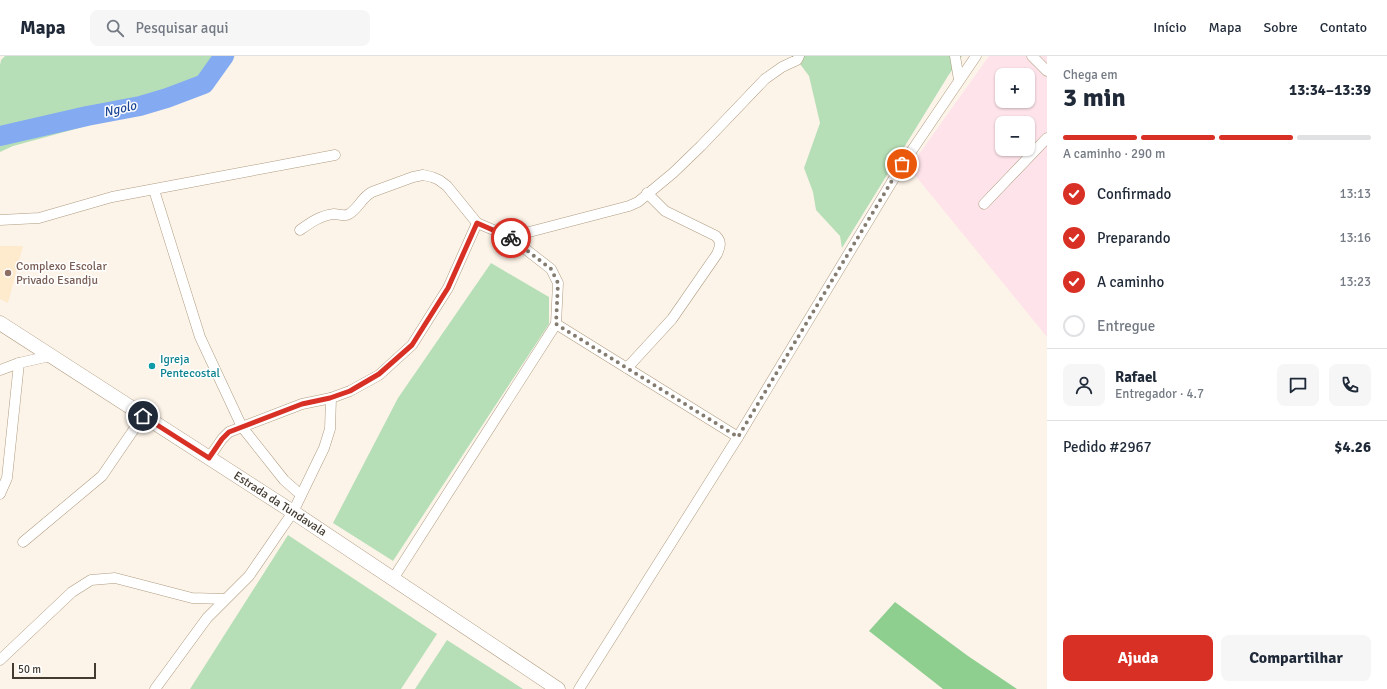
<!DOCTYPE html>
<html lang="pt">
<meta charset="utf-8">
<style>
body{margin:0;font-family:Signika,sans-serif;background:#f6f6f7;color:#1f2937;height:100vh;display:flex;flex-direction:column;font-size:15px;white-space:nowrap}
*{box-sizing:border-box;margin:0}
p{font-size:13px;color:#747a83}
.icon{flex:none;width:22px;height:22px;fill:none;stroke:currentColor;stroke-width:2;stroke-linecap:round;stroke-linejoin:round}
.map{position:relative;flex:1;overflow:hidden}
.sheet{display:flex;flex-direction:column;background:#fff;width:340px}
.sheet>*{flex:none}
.controls{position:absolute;left:995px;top:12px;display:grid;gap:8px}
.controls a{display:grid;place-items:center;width:40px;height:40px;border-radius:8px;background:#fff;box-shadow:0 1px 3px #0004;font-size:20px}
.scale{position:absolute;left:12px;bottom:10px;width:84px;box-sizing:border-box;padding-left:4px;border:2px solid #433b30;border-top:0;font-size:11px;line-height:14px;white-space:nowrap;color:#433b30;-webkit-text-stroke:3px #fff;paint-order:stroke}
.pin{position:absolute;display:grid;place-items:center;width:34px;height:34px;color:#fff;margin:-17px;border:2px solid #fff;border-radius:50%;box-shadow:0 1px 4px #0007}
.courier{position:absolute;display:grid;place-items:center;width:40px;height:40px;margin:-20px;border:3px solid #d93025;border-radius:50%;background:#fff;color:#222;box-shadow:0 1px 5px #0007}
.overview em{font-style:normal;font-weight:700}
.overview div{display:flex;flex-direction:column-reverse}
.overview{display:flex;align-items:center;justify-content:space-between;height:68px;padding:0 16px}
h1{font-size:26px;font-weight:700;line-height:30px}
.bar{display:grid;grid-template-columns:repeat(4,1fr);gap:6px 4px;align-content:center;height:48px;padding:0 16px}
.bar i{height:5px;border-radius:3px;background:#e0e1e3}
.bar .selected{background:#d93025}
.bar p{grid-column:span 4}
.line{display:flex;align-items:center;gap:10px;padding:0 16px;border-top:1px solid #e0e1e3}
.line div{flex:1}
.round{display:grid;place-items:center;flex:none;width:42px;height:42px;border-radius:8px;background:#f6f6f7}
ol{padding:0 16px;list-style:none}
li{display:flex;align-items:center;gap:12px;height:44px}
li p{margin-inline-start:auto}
li .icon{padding:4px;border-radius:50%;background:#d93025;color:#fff;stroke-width:4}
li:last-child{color:#747a83}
li i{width:22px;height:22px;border:2px solid #e0e1e3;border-radius:50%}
.primary-button{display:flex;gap:8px;margin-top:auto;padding:8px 16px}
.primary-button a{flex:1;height:46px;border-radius:8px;background:#d93025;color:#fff;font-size:16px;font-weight:700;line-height:46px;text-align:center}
.primary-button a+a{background:#f6f6f7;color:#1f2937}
header{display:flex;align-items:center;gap:24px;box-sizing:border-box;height:56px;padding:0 20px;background:#fff;border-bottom:1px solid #e0e1e3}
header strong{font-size:19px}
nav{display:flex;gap:22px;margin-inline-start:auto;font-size:14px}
.search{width:280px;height:36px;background:#f6f6f7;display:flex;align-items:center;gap:10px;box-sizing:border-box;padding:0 14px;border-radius:8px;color:#747a83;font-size:15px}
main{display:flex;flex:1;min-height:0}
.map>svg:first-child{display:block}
</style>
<header>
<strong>Mapa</strong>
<div class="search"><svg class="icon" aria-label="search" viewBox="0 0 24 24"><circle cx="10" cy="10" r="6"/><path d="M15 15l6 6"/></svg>Pesquisar aqui</div>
<nav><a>Início</a><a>Mapa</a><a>Sobre</a><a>Contato</a></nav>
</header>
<main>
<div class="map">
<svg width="1047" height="633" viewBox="0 0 1047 633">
<rect width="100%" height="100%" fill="#fdf4e9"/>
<!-- commercial -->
<path fill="#fee4ea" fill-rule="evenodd" d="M989 0H1047V281L909 112ZM1002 19H1028V45H1002ZM1002 67H1028V93H1002Z"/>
<!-- built -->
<path fill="#feeacd" d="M0 190H23L8 247 0 243Z"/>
<!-- green -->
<g fill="#b7dfb7">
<path d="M5 0H235L217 22 202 36 171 47 13 90 0 96V9L1 4Z"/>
<path d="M799 0H962L948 20 842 192 840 180 816 154 813 136 804 112 820 67 809 20 797 4Z"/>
<path d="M491 207 549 241V268L393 505 333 467 398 342Z"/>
<path d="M288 479 437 578 401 633H190Z"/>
<path d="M447 584 523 633H415Z"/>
</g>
<!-- forest -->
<path fill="#8ecf90" d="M895 546 968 600 1017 633H943L869 575Z"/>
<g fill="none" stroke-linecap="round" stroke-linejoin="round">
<!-- river -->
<path stroke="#84abf1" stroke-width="20" d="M0 80 87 60 140 50 167 42 204 28 224 0"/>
<!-- street casing -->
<g stroke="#af9c80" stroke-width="11">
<g id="street">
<path d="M955 0 959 24"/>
<path d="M1032 0 1047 15"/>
<path d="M154 134 200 281 242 371 284 424 301 439"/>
<path d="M984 148 1047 82"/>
<path d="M0 164 39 162 112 141 335 99"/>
<path d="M300 174C310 167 321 159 334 158 339 158 344 161 349 158 358 153 362 141 372 136L413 121 423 119 432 121 439 124 447 130 477 167 510 181 551 213 558 227 556 268"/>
<path d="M510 181 629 150 638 146 673 117 701 90 765 23 782 11 797 4 799 0"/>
<path d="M627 312 672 263 717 198C720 191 722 186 716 180L665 155 647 137"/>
<path d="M0 314 19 307 50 300"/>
<path d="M209 402 222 383 229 376 302 348 331 342 350 335 379 319 412 289 448 232 477 167"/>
<path d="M0 438 7 422 19 307"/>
<path d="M23 486 102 420 143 360"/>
<path d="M393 523 556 268 738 381"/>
<path d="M0 604 72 536 91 524 115 522 192 542 225 543"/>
<path d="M155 633 207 562 249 520 293 456 324 392 330 373 331 342"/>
<path d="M579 633 738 381 902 109 976 0"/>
</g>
</g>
<!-- secondary casing -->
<g stroke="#af9c80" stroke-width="15">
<path id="secondary" d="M0 267 293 456 558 633"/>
</g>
<!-- street -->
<use href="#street" stroke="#fff" stroke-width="10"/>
<!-- secondary -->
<use href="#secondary" stroke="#fff" stroke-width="14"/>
</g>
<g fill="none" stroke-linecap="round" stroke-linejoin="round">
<!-- done -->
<path stroke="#847c71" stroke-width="4" stroke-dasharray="0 7.2" d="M511 182 551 213 558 227 556 268 738 381 902 108"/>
<!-- route -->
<path stroke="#d93025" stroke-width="5" d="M143 360 209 402 222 383 229 376 302 348 330 342 350 335 379 318 412 289 448 232 477 167 511 182"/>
</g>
<!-- markers -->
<circle fill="#8d6e63" stroke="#fff" stroke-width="1.5" cx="8" cy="217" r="4"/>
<circle fill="#0f9aa8" stroke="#fff" stroke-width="1.5" cx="152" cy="310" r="4"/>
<g text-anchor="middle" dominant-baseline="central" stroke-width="3" stroke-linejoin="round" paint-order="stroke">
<!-- education labels -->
<g font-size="12" fill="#785e54" stroke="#fff" text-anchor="start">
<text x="16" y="210">Complexo Escolar<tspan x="16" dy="14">Privado Esandju</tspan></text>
</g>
<!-- culture labels -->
<g font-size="12" fill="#0d838f" stroke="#fff" text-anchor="start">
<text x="160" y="303">Igreja<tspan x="160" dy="14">Pentecostal</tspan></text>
</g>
<!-- street labels -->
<g font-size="12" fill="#433b30" stroke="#fff">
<text transform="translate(280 448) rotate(33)">Estrada da Tundavala</text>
</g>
<!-- water labels -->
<g font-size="13" font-style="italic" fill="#1b4696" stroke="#fff">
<text transform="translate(120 53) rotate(-13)">Ngolo</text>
</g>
</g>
</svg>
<div class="controls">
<a>+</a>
<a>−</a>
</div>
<div class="scale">50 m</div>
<div class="pin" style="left:902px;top:108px;background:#ea580c"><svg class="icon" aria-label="bag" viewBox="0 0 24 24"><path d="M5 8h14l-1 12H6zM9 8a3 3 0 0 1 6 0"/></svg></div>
<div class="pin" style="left:143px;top:360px;background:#1f2937"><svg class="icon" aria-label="home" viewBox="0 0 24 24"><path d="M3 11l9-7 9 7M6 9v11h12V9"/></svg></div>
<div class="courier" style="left:511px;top:182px"><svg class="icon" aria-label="bike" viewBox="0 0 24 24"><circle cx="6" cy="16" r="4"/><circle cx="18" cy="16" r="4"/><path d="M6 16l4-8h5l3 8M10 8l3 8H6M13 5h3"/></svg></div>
</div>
<section class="sheet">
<div class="overview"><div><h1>3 min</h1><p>Chega em</p></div><em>13:34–13:39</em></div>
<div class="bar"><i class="selected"></i><i class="selected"></i><i class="selected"></i><i></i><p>A caminho · 290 m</p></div>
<ol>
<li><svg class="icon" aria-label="check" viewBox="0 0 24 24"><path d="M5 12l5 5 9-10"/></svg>Confirmado<p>13:13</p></li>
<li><svg class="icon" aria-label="check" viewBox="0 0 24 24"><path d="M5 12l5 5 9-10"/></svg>Preparando<p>13:16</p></li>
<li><svg class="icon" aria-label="check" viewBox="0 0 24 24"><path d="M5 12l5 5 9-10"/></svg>A caminho<p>13:23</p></li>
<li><i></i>Entregue</li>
</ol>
<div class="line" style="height:72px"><a class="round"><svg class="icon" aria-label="person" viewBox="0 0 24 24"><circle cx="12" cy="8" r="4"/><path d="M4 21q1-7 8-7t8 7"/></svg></a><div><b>Rafael</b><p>Entregador · 4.7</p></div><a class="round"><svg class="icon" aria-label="chat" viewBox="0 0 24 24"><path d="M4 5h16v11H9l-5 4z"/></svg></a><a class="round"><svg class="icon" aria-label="phone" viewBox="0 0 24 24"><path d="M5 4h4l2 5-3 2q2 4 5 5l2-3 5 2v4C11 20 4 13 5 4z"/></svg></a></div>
<div class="line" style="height:52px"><div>Pedido #2967</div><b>$4.26</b></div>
<div class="primary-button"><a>Ajuda</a><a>Compartilhar</a></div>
</section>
</main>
